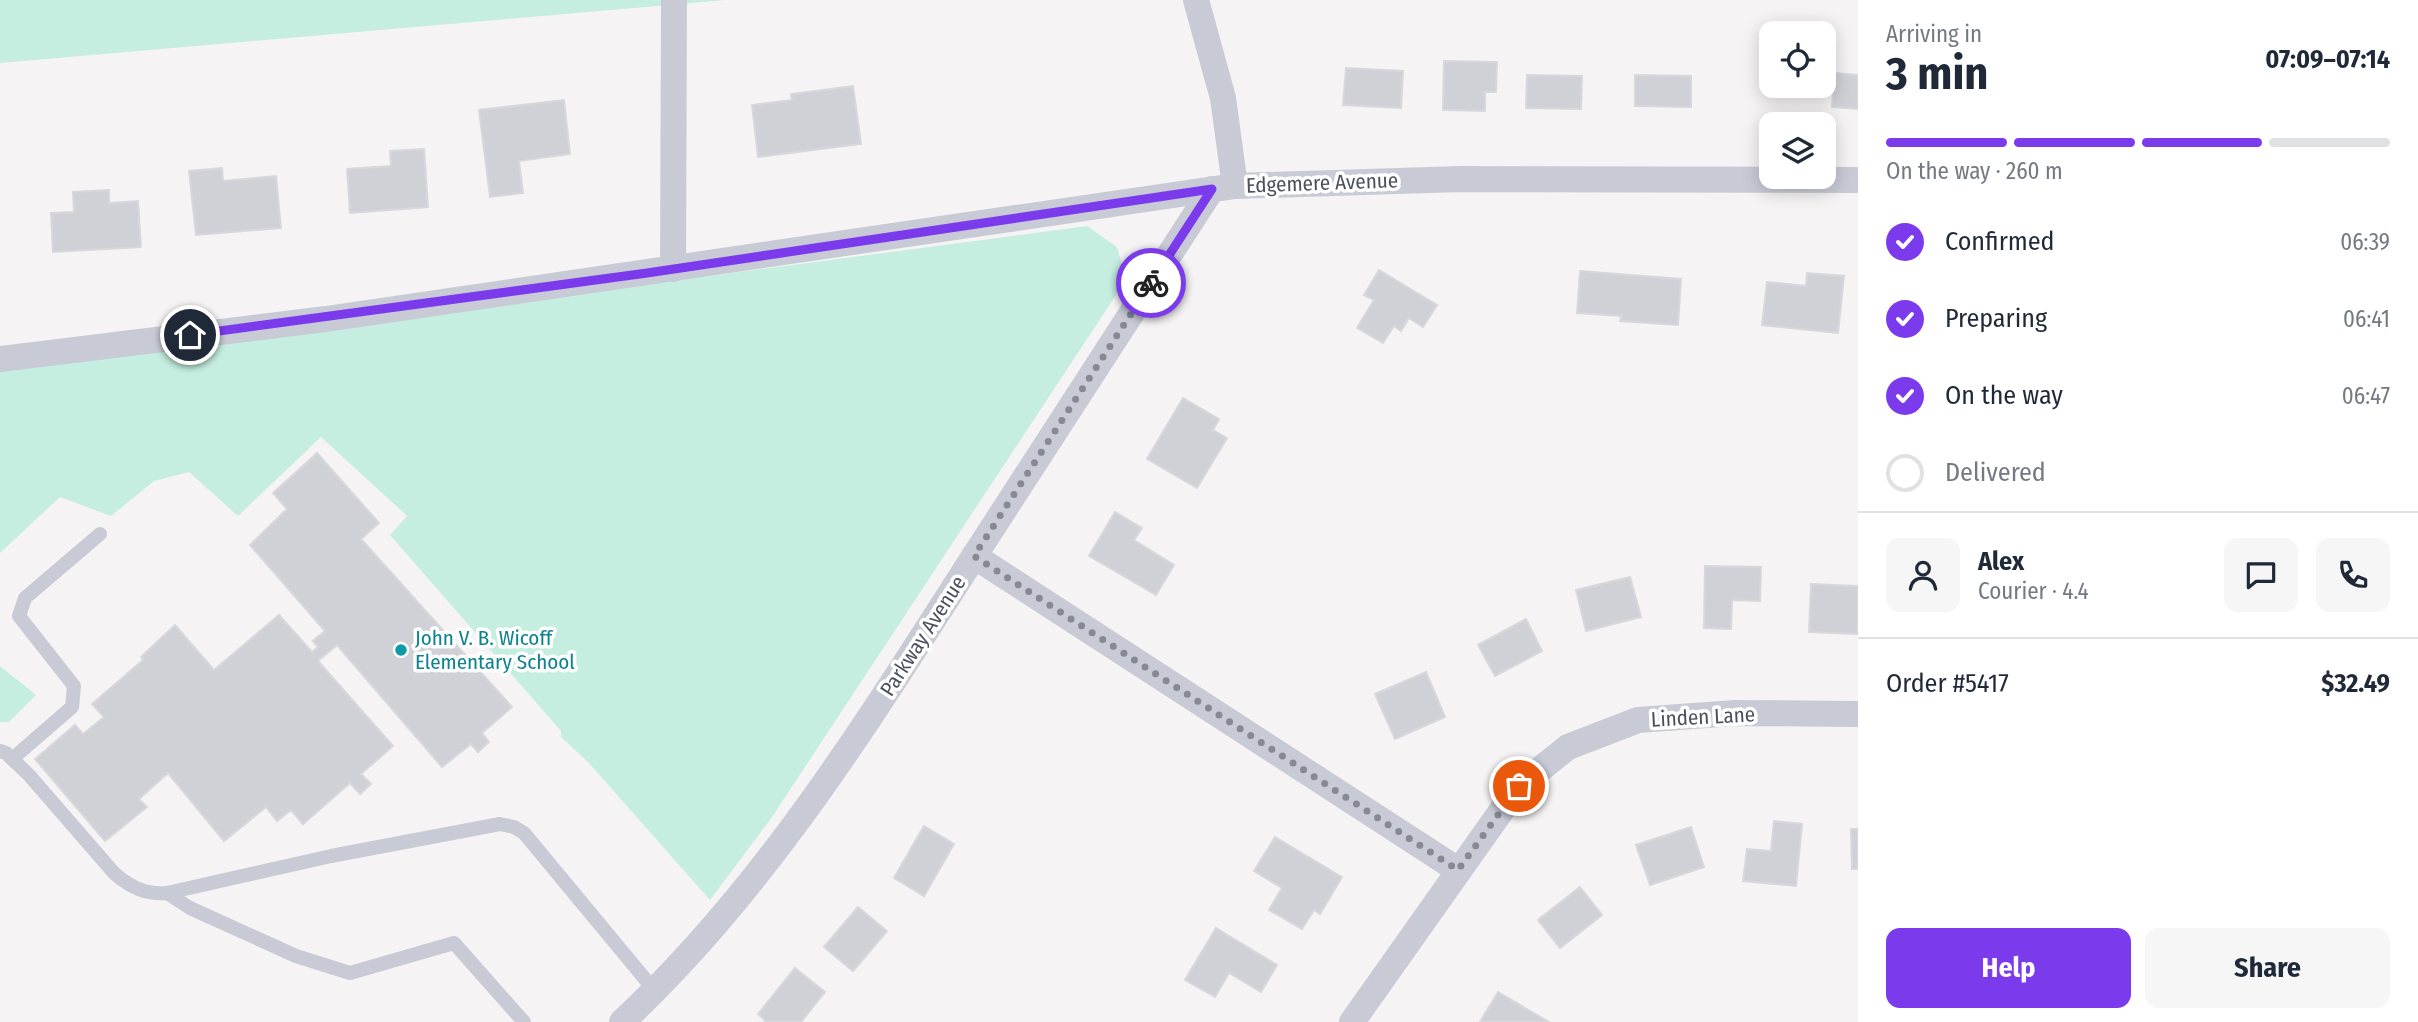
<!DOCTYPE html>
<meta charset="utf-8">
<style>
body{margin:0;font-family:"Fira Sans Condensed",sans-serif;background:#f6f6f7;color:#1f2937;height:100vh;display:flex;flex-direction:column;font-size:26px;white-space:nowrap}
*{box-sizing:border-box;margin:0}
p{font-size:23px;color:#747a83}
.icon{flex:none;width:38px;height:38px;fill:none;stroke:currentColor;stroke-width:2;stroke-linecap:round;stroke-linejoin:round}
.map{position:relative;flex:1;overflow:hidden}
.panel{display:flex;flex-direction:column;background:#fff;width:560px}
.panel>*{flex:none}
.fabs{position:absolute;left:1759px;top:21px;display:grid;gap:14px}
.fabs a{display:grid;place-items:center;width:77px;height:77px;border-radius:14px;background:#fff;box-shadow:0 4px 18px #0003;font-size:35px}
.pin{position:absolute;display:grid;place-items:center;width:60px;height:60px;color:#fff;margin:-30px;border:4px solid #fff;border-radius:50%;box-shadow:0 2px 7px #0007}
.courier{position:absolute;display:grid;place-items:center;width:70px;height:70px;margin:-35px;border:5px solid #7c3aed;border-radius:50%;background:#fff;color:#222;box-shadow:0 2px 9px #0007}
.overview em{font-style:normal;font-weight:700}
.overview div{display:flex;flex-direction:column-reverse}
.overview{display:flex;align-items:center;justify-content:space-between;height:119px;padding:0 28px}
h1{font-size:46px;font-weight:700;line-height:52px}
.bar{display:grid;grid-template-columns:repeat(4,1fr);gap:10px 7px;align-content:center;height:84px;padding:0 28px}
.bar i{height:9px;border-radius:5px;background:#e0e1e3}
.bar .active{background:#7c3aed}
.bar p{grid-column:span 4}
.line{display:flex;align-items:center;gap:18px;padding:0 28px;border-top:2px solid #e0e1e3}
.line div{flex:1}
.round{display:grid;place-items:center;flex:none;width:74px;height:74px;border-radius:14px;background:#f6f6f7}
ol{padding:0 28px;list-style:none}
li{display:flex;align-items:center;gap:21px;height:77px}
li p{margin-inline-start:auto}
li .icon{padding:7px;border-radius:50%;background:#7c3aed;color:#fff;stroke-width:4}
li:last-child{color:#747a83}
li i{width:38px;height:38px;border:4px solid #e0e1e3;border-radius:50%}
.action{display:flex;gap:14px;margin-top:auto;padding:14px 28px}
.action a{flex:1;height:80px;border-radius:14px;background:#7c3aed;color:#fff;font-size:28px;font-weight:700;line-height:80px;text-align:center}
.action a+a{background:#f6f6f7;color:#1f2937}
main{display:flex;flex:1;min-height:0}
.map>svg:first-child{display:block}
</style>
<main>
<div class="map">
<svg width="1858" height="1022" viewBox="0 0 1858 1022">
<rect width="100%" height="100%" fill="#f5f3f3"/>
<!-- green -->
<g fill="#c5eee1">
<path d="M0 0H726L0 63Z"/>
<path d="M1087 226 1117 247 1124 272 1116 295 772 817 710 900 588 762 561 737V731L390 535 407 516 321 437 238 516 189 472 154 481 111 516 60 497 0 553V370Z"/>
<path d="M0 666 36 695 9 722H0Z"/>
</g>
<!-- building -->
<g fill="#d0d1d6" stroke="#d7d7dd" stroke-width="2">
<path d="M1444 61 1497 62 1496 92H1485V111L1443 110Z"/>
<path d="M1346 68 1403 71 1401 108 1343 105Z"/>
<path d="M1834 73 1858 75V109L1832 107Z"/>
<path d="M1527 75 1582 76 1581 109 1526 108Z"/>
<path d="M1635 75 1691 76V107L1635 106Z"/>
<path d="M853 86 861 144 758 157 752 105 792 100 791 94Z"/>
<path d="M564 100 570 154 519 161 523 193 490 197 479 110Z"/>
<path d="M424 149 428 207 350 213 347 169 391 166 390 151Z"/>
<path d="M222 168 223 181 276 176 281 228 196 235 189 171Z"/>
<path d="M109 190V203L138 201 141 247 53 252 51 213 74 212 73 192Z"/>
<path d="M1379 270 1437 305 1423 327 1409 318 1401 331 1394 326 1383 343 1357 328 1374 300 1364 295Z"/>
<path d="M1580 271 1681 279 1678 325 1620 321 1621 316 1577 313Z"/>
<path d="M1807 273 1844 276 1838 333 1762 325 1767 282 1806 286Z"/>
<path d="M1183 398 1219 419 1213 430 1227 438 1197 488 1147 459Z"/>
<path d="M317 453 379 523 361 539 512 707 482 733 489 742 478 752 471 744 442 767 337 645 318 661 393 746 361 774 371 784 360 794 350 783 303 824 291 810 277 821 266 807 224 841 168 773 139 799 147 807 105 841 35 759 75 725 83 734 104 717 92 704 143 660 141 657 175 625 214 670 279 615 312 652 318 647 313 641 325 631 250 545 287 509 273 493Z"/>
<path d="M1115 512 1142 528 1134 540 1174 565 1156 595 1089 556Z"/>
<path d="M1705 566 1761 567 1760 601 1732 600 1731 629 1704 628Z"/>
<path d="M1630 577 1641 617 1586 631 1576 590Z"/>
<path d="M1811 584 1858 586V634L1809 632Z"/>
<path d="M1526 619 1542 651 1495 676 1478 645Z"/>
<path d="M1426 672 1445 717 1395 739 1375 694Z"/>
<path d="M1774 821 1802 824 1796 886 1743 881 1747 849 1771 851Z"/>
<path d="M924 826 954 844 924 896 894 878Z"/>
<path d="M1691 827 1704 867 1650 885 1636 845Z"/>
<path d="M1851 829H1858V869H1852Z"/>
<path d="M1275 837 1342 877 1320 914 1314 910 1302 929 1269 910 1282 888 1254 871Z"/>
<path d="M1580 887 1602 915 1560 948 1538 920Z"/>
<path d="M858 907 887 931 853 971 824 947Z"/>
<path d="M1216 928 1277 965 1261 992 1229 973 1215 997 1185 980Z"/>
<path d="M795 968 825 992 801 1022H764L765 1020 758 1014Z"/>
<path d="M1498 992 1549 1022H1480Z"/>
</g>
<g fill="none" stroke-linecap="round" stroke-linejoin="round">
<!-- service -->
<g stroke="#c8cbd6" stroke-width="14">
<path d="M0 751 6 753 29 775 114 873C130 887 146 895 167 893L331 856 500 824 514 827 524 833 655 991"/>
<path d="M12 759 72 707 74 686 19 616 25 598 100 534"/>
<path d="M167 893 190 908 296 956 350 973 454 943 524 1022"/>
</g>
<!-- minor -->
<g stroke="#c8cbd6" stroke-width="26">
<path d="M1196 0 1223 98 1235 186"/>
<path d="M673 269 674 0"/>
<path d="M0 359 326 319 1235 186 1461 179 1858 180"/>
<path d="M974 556 1458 870"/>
<path d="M622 1022C765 889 868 721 973 558 1052 435 1132 312 1212 189"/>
<path d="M1352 1022 1519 786 1568 747 1638 720 1735 713 1858 714"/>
</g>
</g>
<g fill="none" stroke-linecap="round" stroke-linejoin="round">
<!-- done -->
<path stroke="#868993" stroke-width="7" stroke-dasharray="0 12.6" d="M1151 283 974 556 1458 870 1519 786"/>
<!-- route -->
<path stroke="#7c3aed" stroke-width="9" d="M190 335 647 273 1212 189 1151 283"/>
</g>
<!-- markers -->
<circle fill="#0f9aa8" stroke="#fff" stroke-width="2.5" cx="401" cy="650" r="7"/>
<g text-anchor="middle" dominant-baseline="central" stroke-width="7" stroke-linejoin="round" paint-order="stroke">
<!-- street labels -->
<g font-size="21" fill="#4b505f" stroke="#fff">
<text transform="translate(1322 183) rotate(-2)">Edgemere Avenue</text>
<text transform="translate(923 636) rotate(-57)">Parkway Avenue</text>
<text transform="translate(1703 717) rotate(-3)">Linden Lane</text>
</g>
<!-- culture labels -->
<g font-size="21" fill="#0d838f" stroke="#fff" text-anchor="start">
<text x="415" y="638">John V. B. Wicoff<tspan x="415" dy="24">Elementary School</tspan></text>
</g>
</g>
</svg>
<div class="fabs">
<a><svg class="icon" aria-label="locate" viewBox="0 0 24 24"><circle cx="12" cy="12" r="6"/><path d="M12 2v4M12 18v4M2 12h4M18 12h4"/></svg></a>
<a><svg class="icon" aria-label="layers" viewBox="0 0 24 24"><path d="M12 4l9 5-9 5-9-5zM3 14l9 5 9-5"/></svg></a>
</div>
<div class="pin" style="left:1519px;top:786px;background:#ea580c"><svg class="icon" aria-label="bag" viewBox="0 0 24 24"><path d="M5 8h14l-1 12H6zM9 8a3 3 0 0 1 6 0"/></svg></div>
<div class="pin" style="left:190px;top:335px;background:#1f2937"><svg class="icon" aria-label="home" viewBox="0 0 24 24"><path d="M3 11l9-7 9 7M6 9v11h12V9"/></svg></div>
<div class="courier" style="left:1151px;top:283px"><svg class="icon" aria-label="bike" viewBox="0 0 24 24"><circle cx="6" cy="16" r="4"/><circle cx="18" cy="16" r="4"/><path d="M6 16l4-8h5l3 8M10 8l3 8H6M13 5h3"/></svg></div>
</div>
<section class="panel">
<div class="overview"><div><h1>3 min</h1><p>Arriving in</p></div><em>07:09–07:14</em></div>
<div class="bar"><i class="active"></i><i class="active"></i><i class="active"></i><i></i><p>On the way · 260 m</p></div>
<ol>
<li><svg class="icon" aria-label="check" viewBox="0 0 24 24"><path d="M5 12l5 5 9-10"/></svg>Confirmed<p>06:39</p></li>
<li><svg class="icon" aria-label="check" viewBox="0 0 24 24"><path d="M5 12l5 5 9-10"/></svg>Preparing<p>06:41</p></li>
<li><svg class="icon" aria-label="check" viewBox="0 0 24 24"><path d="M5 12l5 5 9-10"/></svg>On the way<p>06:47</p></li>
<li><i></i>Delivered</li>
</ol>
<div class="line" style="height:126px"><a class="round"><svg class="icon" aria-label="person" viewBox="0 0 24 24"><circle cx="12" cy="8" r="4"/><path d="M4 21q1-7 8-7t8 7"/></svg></a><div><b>Alex</b><p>Courier · 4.4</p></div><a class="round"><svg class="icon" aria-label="chat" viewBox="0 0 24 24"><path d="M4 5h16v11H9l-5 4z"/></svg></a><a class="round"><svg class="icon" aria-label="phone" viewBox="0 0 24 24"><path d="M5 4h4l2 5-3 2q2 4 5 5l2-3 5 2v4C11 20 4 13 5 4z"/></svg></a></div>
<div class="line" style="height:91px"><div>Order #5417</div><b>$32.49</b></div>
<div class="action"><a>Help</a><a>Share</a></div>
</section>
</main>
